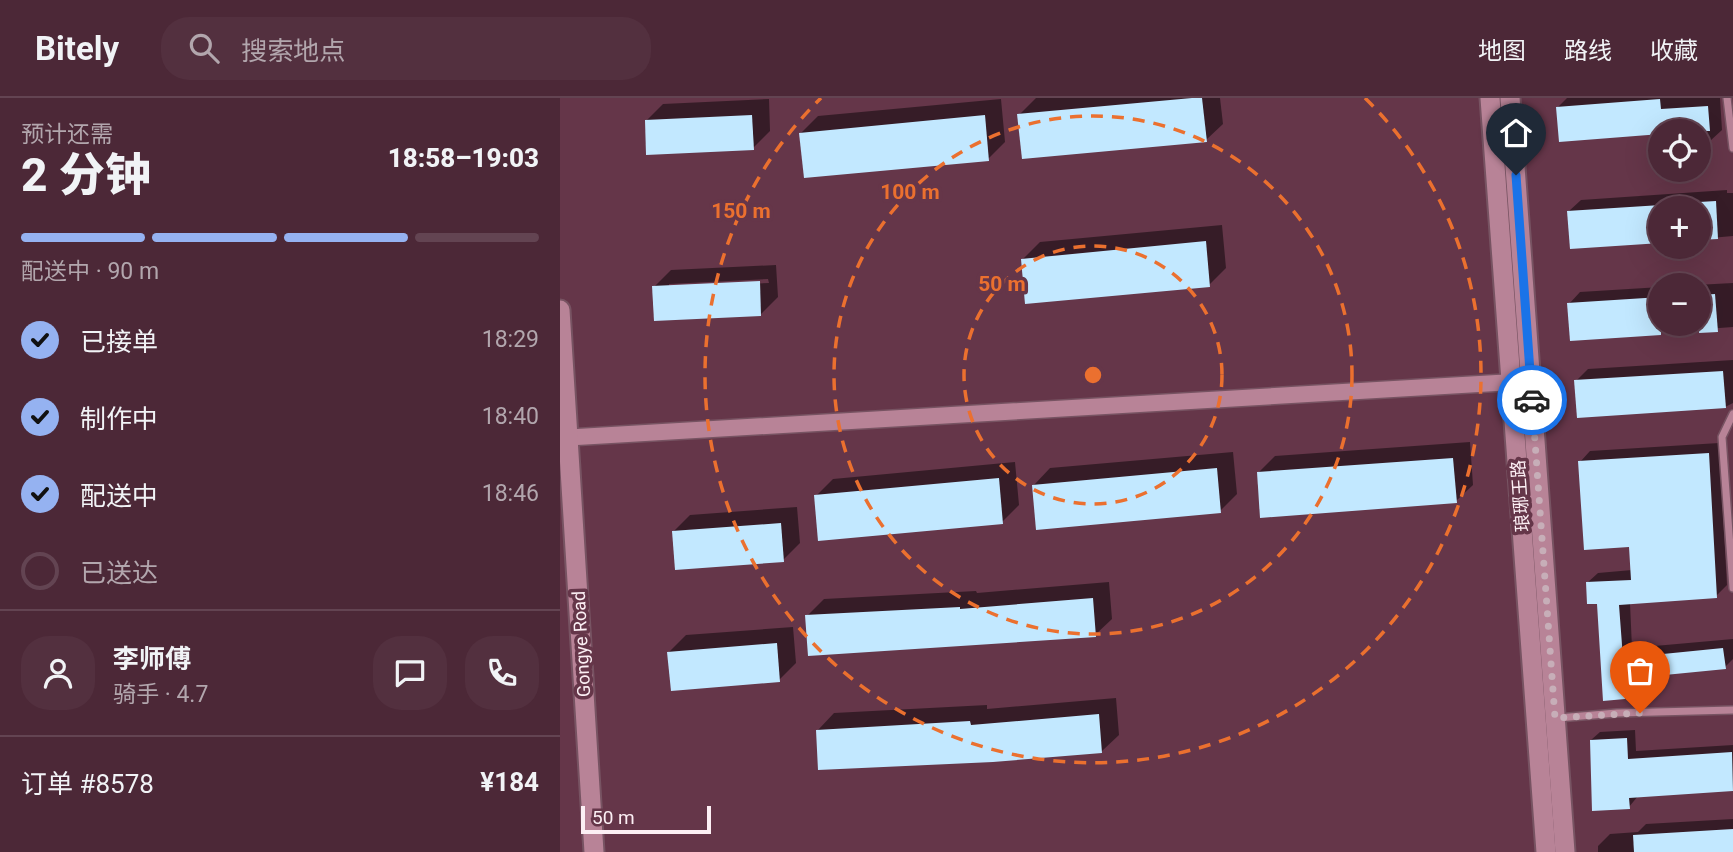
<!DOCTYPE html>
<html lang="zh">
<meta charset="utf-8">
<style>
body{margin:0;font-family:Roboto,"Noto Sans SC",sans-serif;background:#53303f;color:#f1f3f6;height:100vh;display:flex;flex-direction:column;font-size:26px;white-space:nowrap}
*{box-sizing:border-box;margin:0}
p{font-size:23px;color:#b2a6ad}
.icon{flex:none;width:38px;height:38px;fill:none;stroke:currentColor;stroke-width:2;stroke-linecap:round;stroke-linejoin:round}
.map{position:relative;flex:1;overflow:hidden}
.panel{display:flex;flex-direction:column;background:#4c2837;width:560px}
.panel>*{flex:none}
.tools{position:absolute;left:1088px;top:21px;display:grid;gap:14px}
.tools a{display:grid;place-items:center;width:63px;height:63px;border-radius:50%;background:#4c2837;box-shadow:0 7px 28px #0002,0 0 0 2px #634452;font-size:35px}
.scale{position:absolute;left:21px;bottom:18px;width:130px;box-sizing:border-box;padding-left:7px;border:4px solid #fceff4;border-top:0;font-size:19px;line-height:24px;white-space:nowrap;color:#fceff4;-webkit-text-stroke:5px #653649;paint-order:stroke}
.pin{position:absolute;display:grid;place-items:center;width:60px;height:60px;color:#fff;margin:-72px -30px;border-radius:50% 50% 50% 0;rotate:-45deg;box-shadow:0 0 7px #0007}
.pin .icon{rotate:45deg}
.courier{position:absolute;display:grid;place-items:center;width:70px;height:70px;margin:-35px;border:5px solid #1a73e8;border-radius:50%;background:#fff;color:#222;box-shadow:0 2px 9px #0007}
.head em{font-style:normal;font-weight:800}
.head div{display:flex;flex-direction:column-reverse}
.head{display:flex;align-items:center;justify-content:space-between;height:119px;padding:0 21px}
h1{font-size:46px;font-weight:800;line-height:52px}
.bar{display:grid;grid-template-columns:repeat(4,1fr);gap:10px 7px;align-content:center;height:84px;padding:0 21px}
.bar i{height:9px;border-radius:5px;background:#634452}
.bar .selected{background:#95b2f1}
.bar p{grid-column:span 4}
.line{display:flex;align-items:center;gap:18px;padding:0 21px;border-top:2px solid #634452}
.line div{flex:1}
.round{display:grid;place-items:center;flex:none;width:74px;height:74px;border-radius:28px;background:#53303f}
ol{padding:0 21px;list-style:none}
li{display:flex;align-items:center;gap:21px;height:77px}
li p{margin-inline-start:auto}
li .icon{padding:7px;border-radius:50%;background:#95b2f1;color:#111;stroke-width:4}
li:last-child{color:#b2a6ad}
li i{width:38px;height:38px;border:4px solid #634452;border-radius:50%}
header{display:flex;align-items:center;gap:42px;box-sizing:border-box;height:98px;padding:0 35px;background:#4c2837;border-bottom:2px solid #634452}
header strong{font-size:33px}
nav{display:flex;gap:38px;margin-inline-start:auto;font-size:24px}
.search{width:490px;height:63px;background:#53303f;display:flex;align-items:center;gap:18px;box-sizing:border-box;padding:0 24px;border-radius:28px;color:#b2a6ad;font-size:26px}
main{display:flex;flex:1;min-height:0}
.map>svg:first-child{display:block}
</style>
<header>
<strong>Bitely</strong>
<div class="search"><svg class="icon" aria-label="search" viewBox="0 0 24 24"><circle cx="10" cy="10" r="6"/><path d="M15 15l6 6"/></svg>搜索地点</div>
<nav><a>地图</a><a>路线</a><a>收藏</a></nav>
</header>
<main>
<section class="panel">
<div class="head"><div><h1>2 分钟</h1><p>预计还需</p></div><em>18:58–19:03</em></div>
<div class="bar"><i class="selected"></i><i class="selected"></i><i class="selected"></i><i></i><p>配送中 · 90 m</p></div>
<ol>
<li><svg class="icon" aria-label="check" viewBox="0 0 24 24"><path d="M5 12l5 5 9-10"/></svg>已接单<p>18:29</p></li>
<li><svg class="icon" aria-label="check" viewBox="0 0 24 24"><path d="M5 12l5 5 9-10"/></svg>制作中<p>18:40</p></li>
<li><svg class="icon" aria-label="check" viewBox="0 0 24 24"><path d="M5 12l5 5 9-10"/></svg>配送中<p>18:46</p></li>
<li><i></i>已送达</li>
</ol>
<div class="line" style="height:126px"><a class="round"><svg class="icon" aria-label="person" viewBox="0 0 24 24"><circle cx="12" cy="8" r="4"/><path d="M4 21q1-7 8-7t8 7"/></svg></a><div><b>李师傅</b><p>骑手 · 4.7</p></div><a class="round"><svg class="icon" aria-label="chat" viewBox="0 0 24 24"><path d="M4 5h16v11H9l-5 4z"/></svg></a><a class="round"><svg class="icon" aria-label="phone" viewBox="0 0 24 24"><path d="M5 4h4l2 5-3 2q2 4 5 5l2-3 5 2v4C11 20 4 13 5 4z"/></svg></a></div>
<div class="line" style="height:91px"><div>订单 #8578</div><b>¥184</b></div>
</section>
<div class="map">
<svg width="1173" height="754" viewBox="0 0 1173 754">
<rect width="100%" height="100%" fill="#653649"/>
<!-- shadow -->
<g fill="#0007" fill-rule="evenodd">
<path d="M476 0H660L663 26 646 42 459 17Z"/>
<path d="M1007 0H1160L1162 32 1150 43 1139 44V33H1101L998 9Z"/>
<path d="M209 1 210 33 193 50 86 23 103 6Z"/>
<path d="M441 1 445 44 428 61 241 35 258 18Z"/>
<path d="M1167 92V95H1173V138L1139 141V110L1009 113 1021 102Z"/>
<path d="M662 127 666 170 649 187 463 161 480 144Z"/>
<path d="M216 167 218 199 201 216 94 189 111 172ZM208 181 209 185 109 189V186Z"/>
<path d="M1173 185V229L1011 241 1009 206 1020 194 1101 189V226H1139V187H1136Z"/>
<path d="M1173 262V305L1165 309 1016 283 1028 271Z"/>
<path d="M910 344 913 387 896 403 698 375 715 358Z"/>
<path d="M1159 345 1167 487 1156 498 1070 505 1072 550 1173 541V561L1165 569 1074 578 1075 589 1064 600 1039 504 1027 485 1038 475 1072 472 1070 447 1020 364 1030 353Z"/>
<path d="M673 354 677 396 660 413 474 387 490 370Z"/>
<path d="M455 364 459 407 442 424 256 398 273 381Z"/>
<path d="M237 409 240 445 223 462 113 434 130 417Z"/>
<path d="M549 484 552 521 535 537 247 518 264 501 416 493 417 495Z"/>
<path d="M233 529 236 565 219 582 109 554 126 537Z"/>
<path d="M556 600 559 637 542 653 258 632 274 615 427 607V611Z"/>
<path d="M1075 632 1076 653 1173 647V692L1078 698 1069 709 1031 642 1040 634Z"/>
<path d="M1173 721V754H1038V748L1050 736 1078 734 1086 726Z"/>
</g>
<!-- building -->
<g fill="#c2e8ff">
<path d="M632 0H642L647 44 462 61 457 16Z"/>
<path d="M1100 1 1101 11 1148 8 1150 33H1101V36L999 44 996 9Z"/>
<path d="M192 17 194 52 86 57 85 22Z"/>
<path d="M425 17 429 63 244 80 239 35Z"/>
<path d="M1156 103 1158 141 1139 142V104Z"/>
<path d="M1101 107V145L1010 151 1007 113Z"/>
<path d="M646 143 650 189 465 206 461 161Z"/>
<path d="M200 183 201 218 94 223 92 188Z"/>
<path d="M1155 196 1158 234 1139 235V197Z"/>
<path d="M1101 199V237L1010 243 1007 205Z"/>
<path d="M1163 273 1166 310 1017 320 1014 282Z"/>
<path d="M1149 355 1157 500 1059 507 1063 560 1163 550 1166 571 1064 581 1065 601 1043 603 1037 506H1027L1026 484 1071 482 1069 449 1024 452 1018 363Z"/>
<path d="M893 360 897 405 700 420 697 374Z"/>
<path d="M657 370 661 415 476 432 472 387Z"/>
<path d="M439 380 443 426 258 443 254 397Z"/>
<path d="M221 425 224 464 115 472 112 433Z"/>
<path d="M533 500 536 539 248 558 245 517 400 509V511Z"/>
<path d="M217 545 220 584 111 593 107 554Z"/>
<path d="M539 616 542 655 433 664 258 672 256 632 410 623 411 627Z"/>
<path d="M1067 640 1068 661 1172 654 1173 693 1069 700 1070 711 1032 713 1030 642Z"/>
<path d="M1173 731V754H1074L1073 737Z"/>
</g>
<g fill="none" stroke-linecap="round" stroke-linejoin="round">
<!-- service casing -->
<g stroke="#775362" stroke-width="10">
<g id="service">
<path d="M1167 0 1173 50"/>
<path d="M1173 316 1162 339 1173 490"/>
<path d="M998 620 1057 615 1173 612"/>
</g>
</g>
<!-- tertiary casing -->
<g stroke="#775362" stroke-width="19">
<path id="tertiary" d="M0 340 971 283"/>
</g>
<!-- secondary casing -->
<g stroke="#775362" stroke-width="23">
<g id="secondary">
<path d="M930 0 986 754"/>
<path d="M950 0 1005 754"/>
<path d="M0 212 34 754"/>
</g>
</g>
<!-- service -->
<use href="#service" stroke="#b88397" stroke-width="7"/>
<!-- tertiary -->
<use href="#tertiary" stroke="#b88397" stroke-width="16"/>
<!-- secondary -->
<use href="#secondary" stroke="#b88397" stroke-width="19"/>
</g>
<g fill="none" stroke-linecap="round" stroke-linejoin="round">
<!-- done -->
<path stroke="#c7aeb8" stroke-width="7" stroke-dasharray="0 12.6" d="M972 302 995 620 1080 615"/>
<!-- route -->
<path stroke="#1a73e8" stroke-width="9" d="M956 77 972 302"/>
</g>
<!-- distance rings -->
<g fill="none" stroke="#eb702f" stroke-width="3.5" stroke-dasharray="12 9">
<circle cx="533" cy="277" r="129"/>
<circle cx="533" cy="277" r="259"/>
<path d="M805 0A388 388 0 1 1 261 0"/>
</g>
<g text-anchor="middle" dominant-baseline="central" stroke-width="7" stroke-linejoin="round" paint-order="stroke">
<!-- street labels -->
<g font-size="18" fill="#fceff4" stroke="#653649">
<text transform="translate(960 398) rotate(-94)">琅琊王路</text>
<text transform="translate(21 546) rotate(-93)">Gongye Road</text>
</g>
</g>
<circle cx="533" cy="277" r="10" fill="#eb702f" stroke="#653649" stroke-width="3.5"/>
<g font-size="21" text-anchor="middle" font-weight="bold" fill="#eb702f" stroke="#653649" stroke-width="7" stroke-linejoin="round" paint-order="stroke">
<text x="350" y="101">100 m</text>
<text x="181" y="120">150 m</text>
<text x="442" y="193">50 m</text>
</g>
</svg>
<div class="tools">
<a><svg class="icon" aria-label="locate" viewBox="0 0 24 24"><circle cx="12" cy="12" r="6"/><path d="M12 2v4M12 18v4M2 12h4M18 12h4"/></svg></a>
<a>+</a>
<a>−</a>
</div>
<div class="scale">50 m</div>
<div class="pin" style="left:1080px;top:615px;background:#ea580c"><svg class="icon" aria-label="bag" viewBox="0 0 24 24"><path d="M5 8h14l-1 12H6zM9 8a3 3 0 0 1 6 0"/></svg></div>
<div class="pin" style="left:956px;top:77px;background:#1f2937"><svg class="icon" aria-label="home" viewBox="0 0 24 24"><path d="M3 11l9-7 9 7M6 9v11h12V9"/></svg></div>
<div class="courier" style="left:972px;top:302px"><svg class="icon" aria-label="car" viewBox="0 0 24 24"><path d="M5 17H2v-5l4-1 3-4h7l3 4 3 1v5h-3M9 17h6M6 11h13"/><circle cx="7" cy="17" r="2"/><circle cx="17" cy="17" r="2"/></svg></div>
</div>
</main>
